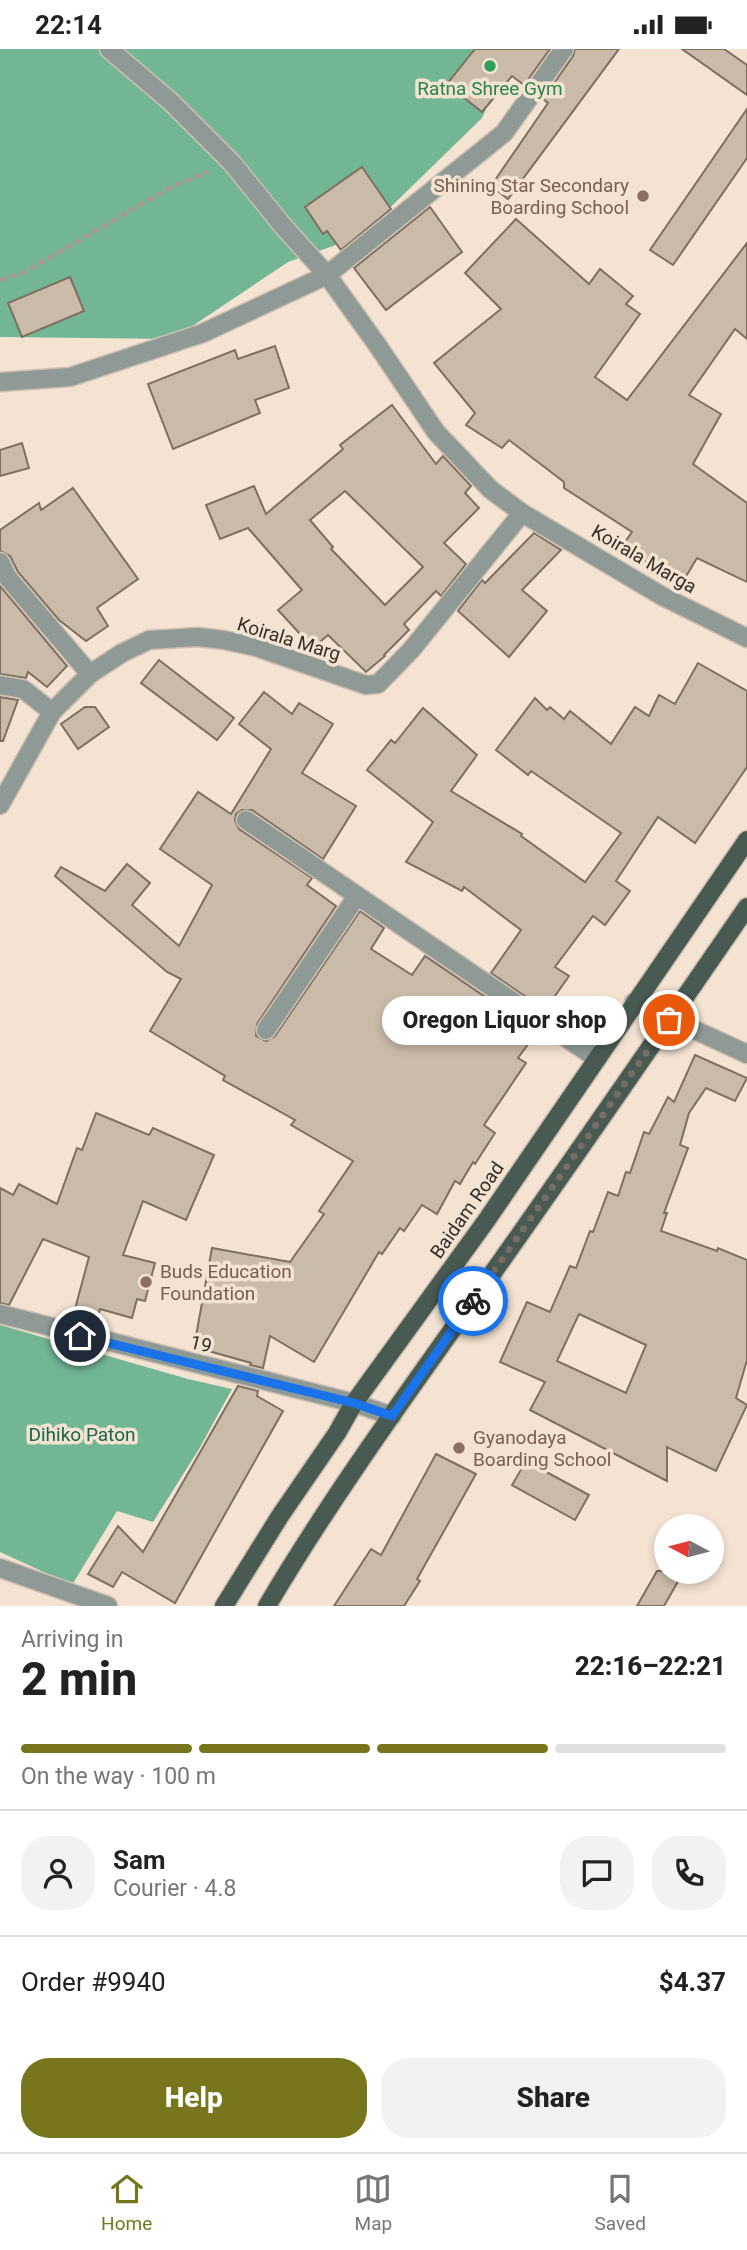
<!DOCTYPE html>
<meta charset="utf-8">
<style>
body{margin:0;font-family:Roboto,sans-serif;background:#f2f2f2;color:#222;height:100vh;display:flex;flex-direction:column;font-size:26px;white-space:nowrap}
*{box-sizing:border-box;margin:0}
p{font-size:23px;color:#767676}
.icon{flex:none;width:38px;height:38px;fill:none;stroke:currentColor;stroke-width:2;stroke-linecap:round;stroke-linejoin:round}
.map{position:relative;height:1557px;overflow:hidden}
.details{display:flex;flex-direction:column;background:#fff;flex:1}
.details>*{flex:none}
.needle{width:46px;rotate:277deg}
.controls{position:absolute;left:654px;top:1465px;display:grid;gap:14px}
.controls a{display:grid;place-items:center;width:70px;height:70px;border-radius:50%;background:#fff;box-shadow:0 4px 10px #0003;font-size:35px}
.pin{position:absolute;display:grid;place-items:center;width:60px;height:60px;color:#fff;margin:-30px;border:4px solid #fff;border-radius:50%;box-shadow:0 2px 7px #0007}
.courier{position:absolute;display:grid;place-items:center;width:70px;height:70px;margin:-35px;border:5px solid #1a73e8;border-radius:50%;background:#fff;color:#222;box-shadow:0 2px 9px #0007}
.bubble{position:absolute;height:49px;border-radius:24px;background:#fff;box-shadow:0 4px 10px #0003;font-size:23px;font-weight:800;line-height:49px;text-align:center}
.headline em{font-style:normal;font-weight:800}
.headline div{display:flex;flex-direction:column-reverse}
.headline{display:flex;align-items:center;justify-content:space-between;height:119px;padding:0 21px}
h1{font-size:46px;font-weight:800;line-height:52px}
.bar{display:grid;grid-template-columns:repeat(4,1fr);gap:10px 7px;align-content:center;height:84px;padding:0 21px}
.bar i{height:9px;border-radius:5px;background:#e0e0e0}
.bar .active{background:#77761c}
.bar p{grid-column:span 4}
.line{display:flex;align-items:center;gap:18px;padding:0 21px;border-top:2px solid #e0e0e0}
.line div{flex:1}
.round{display:grid;place-items:center;flex:none;width:74px;height:74px;border-radius:28px;background:#f2f2f2}
.action{display:flex;gap:14px;margin-top:auto;padding:14px 21px}
.action a{flex:1;height:80px;border-radius:28px;background:#77761c;color:#fff;font-size:28px;font-weight:800;line-height:80px;text-align:center}
.action a+a{background:#f2f2f2;color:#222}
.status{display:flex;justify-content:space-between;align-items:center;height:49px;padding:0 35px;background:#fff;direction:ltr}
.status svg{height:19px;fill:currentColor}
.tabs{display:flex;justify-content:space-around;align-items:center;height:98px;border-top:2px solid #e0e0e0;background:#fff;font-size:19px;color:#767676}
.tabs a{display:grid;justify-items:center;gap:4px}
.tabs .active{color:#77761c}
.map>svg:first-child{display:block}
</style>
<div class="status"><b>22:14</b><svg viewBox="0 0 49 12"><path d="M0 12V9h3v3zM5 12V6h3v6zM10 12V3h3v9zM15 12V0h3v12zM26 1h20v11H26zM47 4h2v5h-2z"/></svg></div>
<div class="map">
<svg width="747" height="1557" viewBox="0 0 747 1557">
<rect width="100%" height="100%" fill="#f4e3d2"/>
<!-- forest -->
<g fill="#72b694">
<path d="M0 0H513L482 69 361 187 288 213 173 290 0 288Z"/>
<path d="M0 1276 188 1330 232 1340 199 1400 153 1473 117 1462 72 1536 0 1503Z"/>
</g>
<!-- building -->
<g fill="#cabaa9" stroke="#7e6f60" stroke-width="2" fill-rule="evenodd">
<path d="M475 0H550L524 36 512 27 482 63 447 35Z"/>
<path d="M575 0H619L508 150 491 137 548 54 543 50 573 7Z"/>
<path d="M682 0H724L747 16V46Z"/>
<path d="M747 60V109L673 216 650 201Z"/>
<path d="M362 118 391 160 341 201 327 182 323 185 305 158Z"/>
<path d="M430 158 462 203 386 261 354 219Z"/>
<path d="M516 170 589 235 600 220 633 247 626 255 640 265 595 328 627 351 747 194V290L735 280 689 346 721 365 693 415 747 454V533L697 509 679 539 658 526 660 522 622 497 632 483 564 439V433L509 391 502 399 466 376 475 364 434 314 501 260 465 224Z"/>
<path d="M70 228 84 262 22 288 8 254Z"/>
<path d="M275 297 289 339 255 351 260 364 173 400 148 335 235 301 238 310Z"/>
<path d="M392 356 436 415 443 407 471 437 465 444 479 459 444 494 466 515 441 547 436 542 404 575 409 581 384 606 385 607 366 623 328 586 313 599 278 561 302 541 248 479 220 490 206 456 254 437 266 465 343 400 340 396ZM345 442 423 518 385 556 331 500 333 498 310 471Z"/>
<path d="M22 394 29 419 0 427V401Z"/>
<path d="M73 439 138 530 97 559 108 577 86 592 59 571 18 523 10 507 0 502V481L39 454 41 461Z"/>
<path d="M534 484 561 501 522 541 547 562 509 608 458 562 482 531 485 534Z"/>
<path d="M0 537 67 617 47 638 28 623 26 629 0 625Z"/>
<path d="M159 611 234 669 217 691 141 634Z"/>
<path d="M698 614 747 642V718L695 794 658 768 616 832 630 842 605 876 593 867 555 918 569 927 545 961 491 924 521 881 464 838 462 842 406 813 433 773 367 721 391 691 395 694 423 659 477 706 451 742 522 785 521 787 585 833 621 784 531 722 528 726 496 701 535 649 547 661 550 658 564 670 570 662 611 695 635 658 649 667 659 646 675 655Z"/>
<path d="M264 643 292 665 299 654 333 675 302 724 356 757 323 810 252 761H242L236 765 235 771 239 780 312 829 307 836 336 857 257 975 256 987 266 992 275 987 360 862 384 879 371 900 412 926 425 907 537 983 518 1009 526 1014 484 1076 495 1084 475 1115 473 1113 460 1135 455 1132 437 1165 422 1156 404 1182 400 1179 382 1205 379 1203 314 1313 270 1287 263 1319 250 1316 251 1314 194 1298 212 1199 290 1213 324 1165 319 1162 353 1112 291 1076 295 1071 223 1031 225 1027 150 982 181 930 167 923 55 827 61 818 105 842 127 815 150 834 132 856 179 897 212 836 160 800 198 743 231 765 271 700 239 675Z"/>
<path d="M0 648 18 651 3 692H0Z"/>
<path d="M85 658H95L109 678 78 700 61 675Z"/>
<path d="M695 1006 747 1029 735 1052 706 1039 689 1064 680 1096 688 1099 664 1164H667L661 1182 717 1202 718 1199 747 1211V1311L736 1349 747 1356 716 1422 667 1398V1432L530 1361 545 1333 500 1313 527 1253 550 1263 570 1217 576 1219 590 1182 593 1183 608 1143 618 1147 626 1123 630 1124 644 1083 649 1085 668 1048 674 1053ZM579 1265 646 1296 626 1344 557 1312Z"/>
<path d="M96 1064 149 1086 153 1079 214 1106 186 1171 143 1152 123 1206 155 1214 145 1252 137 1250 132 1269 100 1260 95 1277 72 1271 89 1208 43 1190 9 1256 0 1254V1139L13 1146 19 1135 57 1155 77 1099 82 1101Z"/>
<path d="M238 1337 258 1342 257 1347 283 1362 175 1554 122 1523 113 1538 88 1525 118 1477 143 1503Z"/>
<path d="M436 1405 476 1425 417 1530 420 1532 404 1557H334L371 1500 381 1506Z"/>
<path d="M526 1412 589 1446 575 1471 512 1436Z"/>
<path d="M657 1522H684L664 1557H637Z"/>
</g>
<g fill="none" stroke-linecap="round" stroke-linejoin="round">
<!-- street casing -->
<g stroke="#cebfb0" stroke-width="21">
<g id="street">
<path d="M109 0 171 53 232 114 283 177 327 226 378 297 436 383 490 440 522 464 662 547 747 589"/>
<path d="M0 333 70 328 203 284 327 226 504 84 564 0"/>
<path d="M0 513 8 529 90 625"/>
<path d="M0 636 23 640 52 663"/>
<path d="M0 756 52 663 90 625 122 604 149 591 198 588 224 591 256 598 366 636 378 635 412 600 522 464"/>
<path d="M246 771 596 1009"/>
<path d="M634 953 747 1005"/>
<path d="M266 981 357 847"/>
<path d="M0 1265 354 1354 392 1367"/>
<path d="M0 1519 108 1557"/>
</g>
</g>
<!-- primary casing -->
<g stroke="#cebfb0" stroke-width="21">
<g id="primary">
<path d="M224 1557 280 1467 337 1384 354 1354 486 1172 747 791"/>
<path d="M267 1557C334 1444 411 1339 487 1232 575 1108 661 983 747 858"/>
</g>
</g>
<!-- path -->
<path stroke="#a69a8d" stroke-width="4.5" stroke-dasharray="7 3.5" stroke-linecap="butt" d="M0 231 23 224 173 137 208 123"/>
<!-- street -->
<use href="#street" stroke="#8f9995" stroke-width="18"/>
<!-- primary -->
<use href="#primary" stroke="#485a52" stroke-width="18"/>
</g>
<g fill="none" stroke-linecap="round" stroke-linejoin="round">
<!-- done -->
<path stroke="#776d63" stroke-width="7" stroke-dasharray="0 12.6" d="M473 1252 669 971"/>
<!-- route -->
<path stroke="#1a73e8" stroke-width="9" d="M80 1287 354 1354 392 1367 473 1252"/>
</g>
<!-- markers -->
<circle fill="#2e9e5b" stroke="#f4e3d2" stroke-width="2.5" cx="490" cy="17" r="7"/>
<g fill="#8d6e63" stroke="#f4e3d2" stroke-width="2.5">
<circle cx="643" cy="147" r="7"/>
<circle cx="146" cy="1233" r="7"/>
<circle cx="459" cy="1399" r="7"/>
</g>
<g text-anchor="middle" dominant-baseline="central" stroke-width="7" stroke-linejoin="round" paint-order="stroke">
<!-- leisure labels -->
<g font-size="19" fill="#27864d" stroke="#f4e3d2">
<text x="490" y="39">Ratna Shree Gym</text>
</g>
<!-- education labels -->
<g font-size="19" fill="#785e54" stroke="#f4e3d2" text-anchor="start">
<text x="629" y="136" text-anchor="end">Shining Star Secondary<tspan x="629" dy="22">Boarding School</tspan></text>
<text x="160" y="1222">Buds Education<tspan x="160" dy="22">Foundation</tspan></text>
<text x="473" y="1388">Gyanodaya<tspan x="473" dy="22">Boarding School</tspan></text>
</g>
<!-- street labels -->
<g font-size="19" fill="#342e27" stroke="#f4e3d2">
<text transform="translate(644 510) rotate(30)">Koirala Marga</text>
<text transform="translate(289 590) rotate(17)">Koirala Marg</text>
<text transform="translate(467 1161) rotate(-55)">Baidam Road</text>
<text transform="translate(201 1295) rotate(14)">19</text>
</g>
<!-- park labels -->
<g font-size="19" fill="#156747" stroke="#f4e3d2">
<text x="82" y="1385">Dihiko Paton</text>
</g>
</g>
</svg>
<div class="controls">
<a><svg class="needle" viewBox="-14 -14 28 28"><path d="M0-13l5 13h-10z" fill="#e53935"/><path d="M0 13l5-13h-10z" fill="#767676"/></svg></a>
</div>
<div class="pin" style="left:669px;top:971px;background:#ea580c"><svg class="icon" aria-label="bag" viewBox="0 0 24 24"><path d="M5 8h14l-1 12H6zM9 8a3 3 0 0 1 6 0"/></svg></div>
<div class="pin" style="left:80px;top:1287px;background:#1f2937"><svg class="icon" aria-label="home" viewBox="0 0 24 24"><path d="M3 11l9-7 9 7M6 9v11h12V9"/></svg></div>
<div class="courier" style="left:473px;top:1252px"><svg class="icon" aria-label="bike" viewBox="0 0 24 24"><circle cx="6" cy="16" r="4"/><circle cx="18" cy="16" r="4"/><path d="M6 16l4-8h5l3 8M10 8l3 8H6M13 5h3"/></svg></div>
<div class="bubble" style="left:382px;top:947px;width:245px">Oregon Liquor shop</div>
</div>
<section class="details">
<div class="headline"><div><h1>2 min</h1><p>Arriving in</p></div><em>22:16–22:21</em></div>
<div class="bar"><i class="active"></i><i class="active"></i><i class="active"></i><i></i><p>On the way · 100 m</p></div>
<div class="line" style="height:126px"><a class="round"><svg class="icon" aria-label="person" viewBox="0 0 24 24"><circle cx="12" cy="8" r="4"/><path d="M4 21q1-7 8-7t8 7"/></svg></a><div><b>Sam</b><p>Courier · 4.8</p></div><a class="round"><svg class="icon" aria-label="chat" viewBox="0 0 24 24"><path d="M4 5h16v11H9l-5 4z"/></svg></a><a class="round"><svg class="icon" aria-label="phone" viewBox="0 0 24 24"><path d="M5 4h4l2 5-3 2q2 4 5 5l2-3 5 2v4C11 20 4 13 5 4z"/></svg></a></div>
<div class="line" style="height:91px"><div>Order #9940</div><b>$4.37</b></div>
<div class="action"><a>Help</a><a>Share</a></div>
</section>
<nav class="tabs">
<a class="active"><svg class="icon" aria-label="home" viewBox="0 0 24 24"><path d="M3 11l9-7 9 7M6 9v11h12V9"/></svg>Home</a>
<a><svg class="icon" aria-label="map" viewBox="0 0 24 24"><path d="M3 6l6-2 6 2 6-2v14l-6 2-6-2-6 2zM9 4v14M15 6v14"/></svg>Map</a>
<a><svg class="icon" aria-label="saved" viewBox="0 0 24 24"><path d="M7 4h10v16l-5-4-5 4z"/></svg>Saved</a>
</nav>
